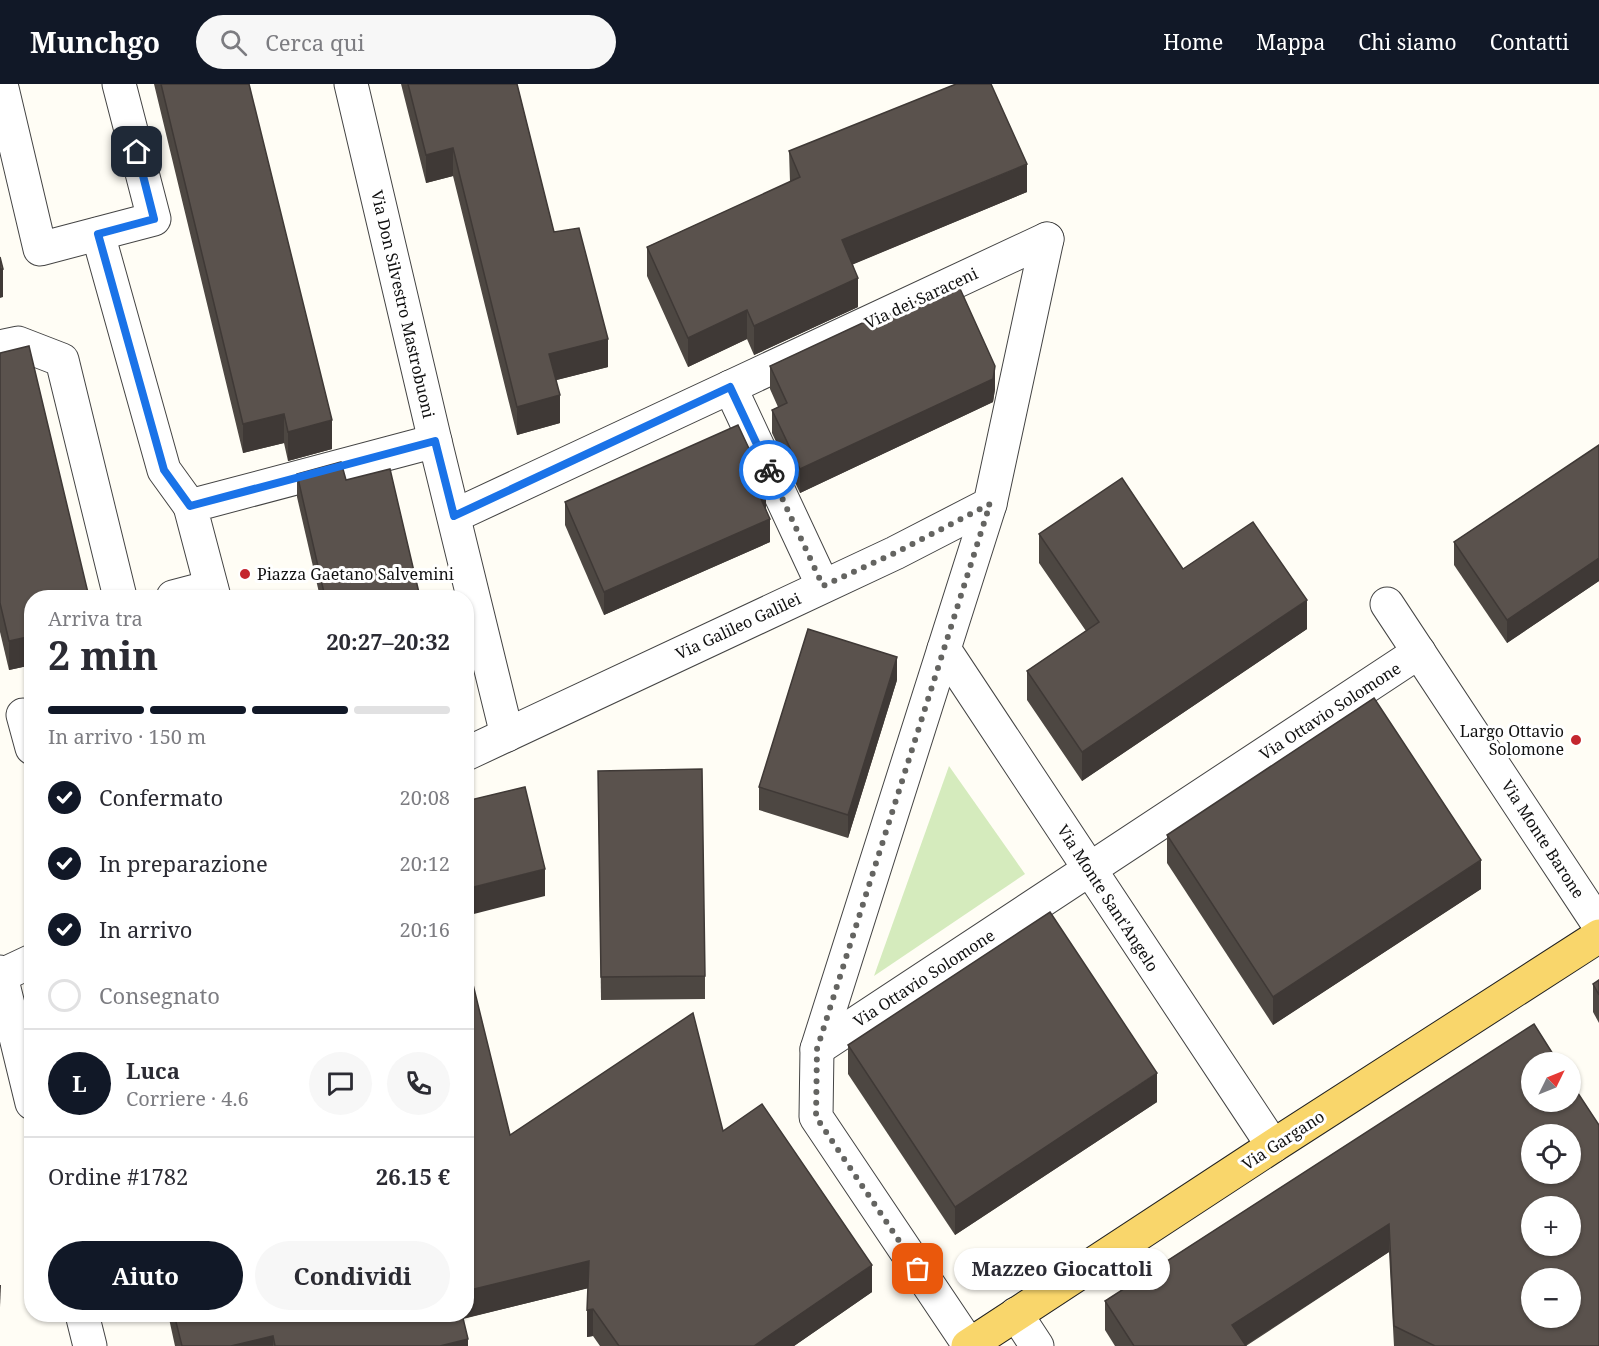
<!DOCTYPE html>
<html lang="it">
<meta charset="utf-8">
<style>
body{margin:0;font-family:"Noto Serif",serif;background:#f7f7f7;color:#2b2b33;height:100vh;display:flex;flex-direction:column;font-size:22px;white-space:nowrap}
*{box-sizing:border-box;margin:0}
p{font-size:20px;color:#7c7c81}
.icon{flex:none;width:33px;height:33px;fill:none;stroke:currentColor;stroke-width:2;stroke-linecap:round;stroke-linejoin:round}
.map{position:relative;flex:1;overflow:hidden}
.panel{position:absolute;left:24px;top:506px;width:450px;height:732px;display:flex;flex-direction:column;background:#fff;border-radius:24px;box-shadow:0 2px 4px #0004}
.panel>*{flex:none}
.needle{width:39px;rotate:47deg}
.tools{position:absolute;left:1521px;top:968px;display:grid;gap:12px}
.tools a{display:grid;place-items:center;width:60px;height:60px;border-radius:50%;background:#fff;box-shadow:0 2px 4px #0004;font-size:30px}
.pin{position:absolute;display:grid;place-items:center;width:51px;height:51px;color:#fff;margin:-26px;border-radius:12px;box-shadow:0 3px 9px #0006}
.courier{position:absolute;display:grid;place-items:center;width:60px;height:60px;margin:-30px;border:4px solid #1a73e8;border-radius:50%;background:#fff;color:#222;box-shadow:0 2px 8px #0007}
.bubble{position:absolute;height:42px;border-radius:21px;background:#fff;box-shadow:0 2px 4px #0004;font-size:20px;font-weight:700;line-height:42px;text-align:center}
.headline em{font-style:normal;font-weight:700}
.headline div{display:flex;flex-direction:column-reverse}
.headline{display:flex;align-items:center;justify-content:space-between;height:102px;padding:0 24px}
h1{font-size:39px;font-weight:700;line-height:45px}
.bar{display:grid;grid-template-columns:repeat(4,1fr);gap:9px 6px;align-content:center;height:72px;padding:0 24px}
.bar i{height:8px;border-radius:4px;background:#e1e1e2}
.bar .active{background:#111827}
.bar p{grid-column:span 4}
.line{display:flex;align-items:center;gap:15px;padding:0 24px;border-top:2px solid #e1e1e2}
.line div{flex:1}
.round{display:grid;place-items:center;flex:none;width:63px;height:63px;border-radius:32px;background:#f7f7f7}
ol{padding:0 24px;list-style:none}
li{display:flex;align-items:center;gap:18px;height:66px}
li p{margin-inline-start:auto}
li .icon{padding:6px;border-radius:50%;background:#111827;color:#fff;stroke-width:4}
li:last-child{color:#7c7c81}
li i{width:33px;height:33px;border:3px solid #e1e1e2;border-radius:50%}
.primary-button{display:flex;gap:12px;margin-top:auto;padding:12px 24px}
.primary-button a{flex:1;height:69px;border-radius:36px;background:#111827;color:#fff;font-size:24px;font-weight:700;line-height:69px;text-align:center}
.primary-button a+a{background:#f7f7f7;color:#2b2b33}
header{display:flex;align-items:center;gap:36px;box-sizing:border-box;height:84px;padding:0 30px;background:#111827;color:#fff}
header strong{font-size:28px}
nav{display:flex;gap:33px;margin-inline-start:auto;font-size:21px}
.search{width:420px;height:54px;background:#f7f7f7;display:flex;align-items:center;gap:15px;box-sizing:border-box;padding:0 21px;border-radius:33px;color:#7c7c81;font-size:22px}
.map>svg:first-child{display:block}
</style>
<header>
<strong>Munchgo</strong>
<div class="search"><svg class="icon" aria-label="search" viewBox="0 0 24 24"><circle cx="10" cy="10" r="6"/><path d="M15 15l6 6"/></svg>Cerca qui</div>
<nav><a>Home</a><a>Mappa</a><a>Chi siamo</a><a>Contatti</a></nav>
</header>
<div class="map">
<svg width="1599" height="1262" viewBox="0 0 1599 1262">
<rect width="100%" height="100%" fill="#fffdf5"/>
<!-- green -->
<path fill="#d5ebbd" d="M949 682 1025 790 874 892Z"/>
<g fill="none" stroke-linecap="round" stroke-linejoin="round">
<!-- minor casing -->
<g stroke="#444" stroke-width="35">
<g id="minor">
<path d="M1 0 40 165 154 135 119 0"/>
<path d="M351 0 435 357 507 651"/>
<path d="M98 150 164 386 190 422"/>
<path d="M0 263 18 259 62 276 120 513"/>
<path d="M730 303 823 502"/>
<path d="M454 432 1047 155"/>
<path d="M173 513 211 503"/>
<path d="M214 513 190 422 435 357"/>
<path d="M1387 520 1599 841"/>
<path d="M944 565 1273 1062"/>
<path d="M23 631 32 664"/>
<path d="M466 670 895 469 990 420 1047 155"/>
<path d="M0 888 32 1019"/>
<path d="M0 892 32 877"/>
<path d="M817 965 1419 568"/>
<path d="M82 1230 90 1262"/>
<path d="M1016 1230 1037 1262"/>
<path d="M969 1261 816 1033 817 965 990 420"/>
</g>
</g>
<!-- major casing -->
<g stroke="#222" stroke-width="35">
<path id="major" d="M968 1262 1273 1062 1599 852"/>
</g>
<!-- minor -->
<use href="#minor" stroke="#fff" stroke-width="33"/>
<!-- major -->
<use href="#major" stroke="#f9d66b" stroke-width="33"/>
</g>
<!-- wall -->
<g fill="#4d4742">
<path d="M154 0H249L332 365 288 377 284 359 243 369Z"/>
<path d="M401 0H517L554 148 608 283 556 296 560 339 517 351 453 92 426 99Z"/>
<path d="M789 67 1027 108 853 180 858 223 754 271 747 255 688 283 647 192V163L790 98Z"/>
<path d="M874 237 995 305 993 318 800 409 772 349V326L778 323 770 305V282Z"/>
<path d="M0 269 32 513V581L9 586 0 548Z"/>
<path d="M1599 361V497L1507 559 1454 481V458Z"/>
<path d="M297 390 346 396 420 513H320L297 413Z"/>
<path d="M565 418 766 424 770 458 604 531 565 441Z"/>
<path d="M1039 450 1183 485 1307 545 1082 697 1027 616V587L1086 547 1039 479Z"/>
<path d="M897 596 848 754 759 726V703Z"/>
<path d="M598 687 705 892V915L601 916Z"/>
<path d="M1167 751 1481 805 1273 941 1167 779Z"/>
<path d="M1599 896V939L1593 928V900Z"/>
<path d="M1534 940 1599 1262H1394L1389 1168 1246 1262H1115L1105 1246V1217Z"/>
<path d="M848 961 1157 1018 955 1151 848 990Z"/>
<path d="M723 1047 872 1208 794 1262H600L593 1252 587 1253 588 1204 463 1235 468 1262H175L168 1230H466L510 1051Z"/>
</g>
<!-- shaded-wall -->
<g fill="#3f3936">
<path d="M453 64V92L426 99V71Z"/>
<path d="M1027 80V108L842 185V156Z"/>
<path d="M0 185H3V213L0 214Z"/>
<path d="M858 194V223L754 271V242Z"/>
<path d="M747 226V255L688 283V254Z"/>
<path d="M608 255V283L549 298V270Z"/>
<path d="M995 282V305L993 318 800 409V385Z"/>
<path d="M560 311V339L517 351V323Z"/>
<path d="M284 330V359L243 369V340Z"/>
<path d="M332 336V365L288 377V348Z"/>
<path d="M766 401V424L757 429V406Z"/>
<path d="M770 435V458L604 531V508Z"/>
<path d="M1599 474V497L1507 559V536Z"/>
<path d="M1307 516V545L1082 697V668Z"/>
<path d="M32 552V581L9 586V557Z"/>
<path d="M897 573V596L848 754V731Z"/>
<path d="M1481 776V805L1273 941V913Z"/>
<path d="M545 785V812L466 832V805Z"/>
<path d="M1157 989V1018L955 1151V1123Z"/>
<path d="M1389 1140V1168L1244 1262 1232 1241Z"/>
<path d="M589 1177V1204L457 1236V1230H466V1207Z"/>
<path d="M872 1181V1208L794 1262H754Z"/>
<path d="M0 1201H1L0 1223Z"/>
<path d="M593 1225V1252L587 1253V1226Z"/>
<path d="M273 1252V1262H231Z"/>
<path d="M468 1255V1262H440Z"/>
</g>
<!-- building -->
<g fill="#5a524d" stroke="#3f3936" stroke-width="1.5" fill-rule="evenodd">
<path d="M161 0H249L332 336 288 348 284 330 243 340Z"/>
<path d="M408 0H517L554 148 579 144 608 255 549 270 560 311 517 323 453 64 426 71Z"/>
<path d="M956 0H991L1027 80 842 156 858 194 754 242 747 226 688 254 647 163 800 93 789 67Z"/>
<path d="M0 173 3 185H0Z"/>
<path d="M957 198 995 282 993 295 800 385 772 326 787 319 770 282 873 234 874 237Z"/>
<path d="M29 262 89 513H32V552L9 557 0 519V269Z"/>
<path d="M738 341 766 401 757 406 770 435 604 508 565 418Z"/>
<path d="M1599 361V474L1507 536 1454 458Z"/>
<path d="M341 378 346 396 390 385 420 513H325L297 390Z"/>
<path d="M1122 394 1183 485 1253 438 1307 516 1082 668 1027 587 1099 538 1039 450Z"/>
<path d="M808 545 897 573 848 731 759 703Z"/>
<path d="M1374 614 1481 776 1273 913 1167 751Z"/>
<path d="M702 685 705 892 601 893 598 687Z"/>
<path d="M525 703 545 785 466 805V717Z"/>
<path d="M1050 828 1157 989 955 1123 848 961Z"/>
<path d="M466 872 510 1051 693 929 723 1047 762 1020 872 1181 754 1262H619L593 1225 587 1226 589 1177 466 1207Z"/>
<path d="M1599 896V911L1593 900Z"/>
<path d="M1534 940 1558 978H1532V1017H1570V997L1599 1041V1262H1435L1394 1242 1389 1140 1232 1241 1246 1262H1134L1105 1217ZM1532 1050H1570V1089H1532ZM1532 1122H1570V1161H1532ZM1532 1194H1570V1233H1532Z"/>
<path d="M174 1230H462L468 1255 440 1262H275L273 1252 231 1262H182Z"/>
</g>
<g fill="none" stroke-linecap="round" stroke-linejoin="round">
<!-- done -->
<path stroke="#646461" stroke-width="6" stroke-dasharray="0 10.8" d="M769 386 823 502 895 469 990 420 817 965 816 1033 918 1185"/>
<!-- route -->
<path stroke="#1a73e8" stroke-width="8" d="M137 68 154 135 98 150 164 386 190 422 435 357 454 432 730 303 769 386"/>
</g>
<!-- markers -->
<g fill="#c4262e" stroke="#fff" stroke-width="2">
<circle cx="245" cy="490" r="6"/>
<circle cx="1576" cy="656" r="6"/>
</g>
<g text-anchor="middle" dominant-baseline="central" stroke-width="6" stroke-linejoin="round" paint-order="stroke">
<!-- street labels -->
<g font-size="16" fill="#111" stroke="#fff">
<text transform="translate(921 214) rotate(-25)">Via dei Saraceni</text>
<text transform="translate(403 220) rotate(77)">Via Don Silvestro Mastrobuoni</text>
<text transform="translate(738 542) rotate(-25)">Via Galileo Galilei</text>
<text transform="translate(1330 627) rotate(-33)">Via Ottavio Solomone</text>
<text transform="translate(1543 755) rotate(57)">Via Monte Barone</text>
<text transform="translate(1108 814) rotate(57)">Via Monte Sant'Angelo</text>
<text transform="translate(924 894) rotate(-33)">Via Ottavio Solomone</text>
<text transform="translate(1283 1056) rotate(-33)">Via Gargano</text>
</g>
<!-- poi labels -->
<g font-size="16" fill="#111" stroke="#fff" text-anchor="start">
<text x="257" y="490">Piazza Gaetano Salvemini</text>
<text x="1564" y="647" text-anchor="end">Largo Ottavio<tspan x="1564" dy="18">Solomone</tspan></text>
</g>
</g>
</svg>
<div class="tools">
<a><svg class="needle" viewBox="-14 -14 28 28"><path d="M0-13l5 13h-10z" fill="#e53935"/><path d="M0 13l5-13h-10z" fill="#7c7c81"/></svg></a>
<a><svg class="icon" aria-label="locate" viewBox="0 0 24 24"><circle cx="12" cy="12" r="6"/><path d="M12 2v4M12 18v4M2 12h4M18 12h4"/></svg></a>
<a>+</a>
<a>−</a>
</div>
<div class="pin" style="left:918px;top:1185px;background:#ea580c"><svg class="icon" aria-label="bag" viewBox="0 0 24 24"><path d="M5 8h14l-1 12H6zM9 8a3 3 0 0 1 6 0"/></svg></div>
<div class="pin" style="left:137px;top:68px;background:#1f2937"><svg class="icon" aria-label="home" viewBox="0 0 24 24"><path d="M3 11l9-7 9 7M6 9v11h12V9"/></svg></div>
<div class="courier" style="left:769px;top:386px"><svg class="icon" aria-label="bike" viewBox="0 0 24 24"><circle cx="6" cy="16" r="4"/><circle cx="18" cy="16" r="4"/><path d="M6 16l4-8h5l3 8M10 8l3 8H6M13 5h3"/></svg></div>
<div class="bubble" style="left:954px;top:1164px;width:216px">Mazzeo Giocattoli</div>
<section class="panel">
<div class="headline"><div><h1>2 min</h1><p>Arriva tra</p></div><em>20:27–20:32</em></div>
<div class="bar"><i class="active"></i><i class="active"></i><i class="active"></i><i></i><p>In arrivo · 150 m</p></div>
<ol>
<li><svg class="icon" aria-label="check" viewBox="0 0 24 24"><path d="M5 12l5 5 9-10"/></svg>Confermato<p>20:08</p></li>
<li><svg class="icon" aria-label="check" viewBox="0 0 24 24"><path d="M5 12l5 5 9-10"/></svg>In preparazione<p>20:12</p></li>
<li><svg class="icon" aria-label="check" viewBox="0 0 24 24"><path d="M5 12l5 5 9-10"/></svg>In arrivo<p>20:16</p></li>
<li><i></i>Consegnato</li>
</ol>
<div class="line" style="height:108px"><b class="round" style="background:#111827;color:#fff">L</b><div><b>Luca</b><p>Corriere · 4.6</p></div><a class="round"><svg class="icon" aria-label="chat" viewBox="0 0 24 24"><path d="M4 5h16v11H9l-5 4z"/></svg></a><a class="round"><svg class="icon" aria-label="phone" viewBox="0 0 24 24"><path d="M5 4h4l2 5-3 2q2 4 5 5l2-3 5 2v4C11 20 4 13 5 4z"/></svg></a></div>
<div class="line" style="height:78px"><div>Ordine #1782</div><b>26.15 €</b></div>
<div class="primary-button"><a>Aiuto</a><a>Condividi</a></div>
</section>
</div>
